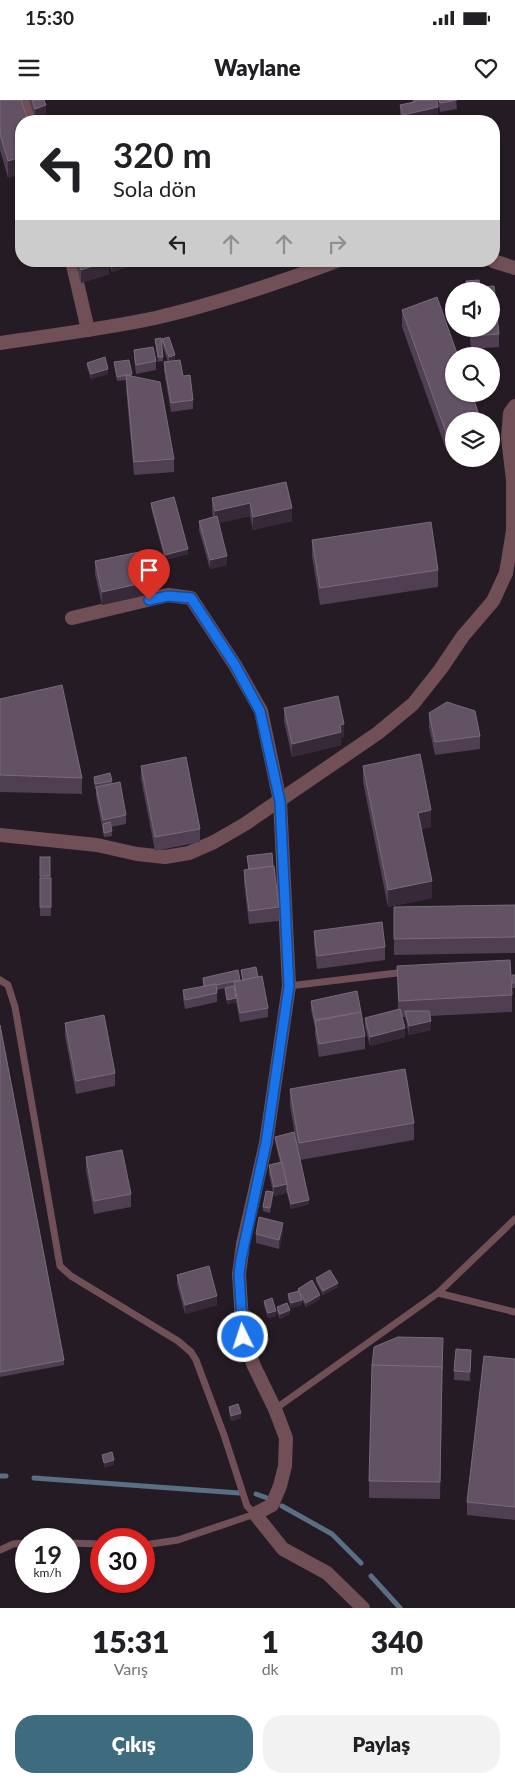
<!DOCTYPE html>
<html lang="tr">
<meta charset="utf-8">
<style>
body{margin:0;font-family:Lato,sans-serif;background:#f2f2f2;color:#202124;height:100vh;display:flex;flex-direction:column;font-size:19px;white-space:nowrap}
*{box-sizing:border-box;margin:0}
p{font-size:16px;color:#757577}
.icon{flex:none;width:28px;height:28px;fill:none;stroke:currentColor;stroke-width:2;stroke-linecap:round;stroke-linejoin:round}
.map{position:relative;height:1508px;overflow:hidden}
.side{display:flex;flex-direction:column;background:#fff;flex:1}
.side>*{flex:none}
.guide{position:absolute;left:15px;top:15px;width:485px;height:152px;border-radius:20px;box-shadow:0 1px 4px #0004;background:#fff;color:#202124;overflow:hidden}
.fabs{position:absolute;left:445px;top:182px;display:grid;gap:10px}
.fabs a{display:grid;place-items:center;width:55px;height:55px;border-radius:50%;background:#fff;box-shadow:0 1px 4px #0004;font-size:25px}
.speed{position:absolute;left:15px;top:1428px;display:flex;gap:10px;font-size:25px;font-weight:700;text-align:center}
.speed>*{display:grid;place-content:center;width:65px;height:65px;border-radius:50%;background:#fff;box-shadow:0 1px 4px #0004;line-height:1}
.speed small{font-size:12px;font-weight:400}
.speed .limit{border:8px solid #d22;background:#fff;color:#111}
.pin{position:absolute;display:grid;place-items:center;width:42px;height:42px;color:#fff;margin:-51px -21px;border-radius:50% 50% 50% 0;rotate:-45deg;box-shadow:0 0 5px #0007}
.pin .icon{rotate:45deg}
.me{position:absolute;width:55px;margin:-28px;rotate:356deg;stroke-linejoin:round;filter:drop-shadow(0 0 4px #0008)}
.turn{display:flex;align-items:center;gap:18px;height:105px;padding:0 15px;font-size:22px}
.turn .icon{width:65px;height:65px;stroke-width:2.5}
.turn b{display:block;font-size:35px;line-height:42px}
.lanes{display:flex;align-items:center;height:48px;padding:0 15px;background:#0003;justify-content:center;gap:25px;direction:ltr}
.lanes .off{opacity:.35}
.eta{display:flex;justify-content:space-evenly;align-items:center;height:85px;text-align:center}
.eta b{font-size:30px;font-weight:800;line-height:35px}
.cta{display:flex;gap:10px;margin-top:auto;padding:10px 15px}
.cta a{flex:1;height:58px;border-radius:20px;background:#3f6b7f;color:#fff;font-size:20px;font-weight:800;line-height:58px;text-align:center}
.cta a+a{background:#f2f2f2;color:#202124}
.status{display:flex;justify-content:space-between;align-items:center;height:35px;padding:0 25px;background:#fff;direction:ltr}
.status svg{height:14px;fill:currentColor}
header{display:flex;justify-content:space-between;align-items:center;height:65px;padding:0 15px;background:#fff;font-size:22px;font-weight:800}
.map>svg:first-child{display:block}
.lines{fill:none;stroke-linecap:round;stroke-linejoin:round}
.stream{stroke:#5b6f84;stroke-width:5}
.lane{stroke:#704f56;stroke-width:7}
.street{stroke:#704f56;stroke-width:14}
.wall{fill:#503f52}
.shaded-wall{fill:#372938}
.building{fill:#625264;stroke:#796b7b}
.route-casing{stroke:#114b97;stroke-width:12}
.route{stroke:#1a73e8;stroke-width:9}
</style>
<div class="status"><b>15:30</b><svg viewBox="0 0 49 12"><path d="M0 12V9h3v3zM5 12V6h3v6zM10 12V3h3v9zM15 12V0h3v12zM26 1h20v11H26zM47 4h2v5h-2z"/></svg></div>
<header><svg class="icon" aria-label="menu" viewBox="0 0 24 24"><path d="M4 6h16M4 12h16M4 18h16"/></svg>Waylane<svg class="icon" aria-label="heart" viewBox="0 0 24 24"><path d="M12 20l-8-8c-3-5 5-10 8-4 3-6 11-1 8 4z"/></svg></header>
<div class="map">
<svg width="515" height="1508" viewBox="0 0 515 1508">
<rect width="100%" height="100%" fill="#251b24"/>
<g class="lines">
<g class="stream">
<polyline points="0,1376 6,1376"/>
<polyline points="34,1378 239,1393"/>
<polyline points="256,1394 270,1399"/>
<polyline points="282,1406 332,1434 361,1463"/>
<polyline points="371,1476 400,1508"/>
</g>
<g class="lane">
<polyline points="0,880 8,885 15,907 60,1166 71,1176 178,1241 191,1252 196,1260 224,1335 247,1406 255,1414 178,1440 144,1445"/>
<polyline points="289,886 405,872"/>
<polyline points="438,1193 515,1119"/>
<polyline points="275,1309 438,1193 515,1212"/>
<polyline points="69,1443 101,1444"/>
<polyline points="0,1450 13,1444 26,1443"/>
</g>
<g class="street">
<polyline points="24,0 30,21"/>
<polyline points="72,161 88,230"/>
<polyline points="493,161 515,168"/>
<path d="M0 243C52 235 104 229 155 218 217 204 278 183 337 161"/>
<polyline points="72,518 168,495 191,498 235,565 261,611 280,701 289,886 266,1043 243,1144 239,1174 243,1237 254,1266 275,1309 286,1338 285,1366 280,1386 272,1405 255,1414 283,1449 327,1473 363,1508"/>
<polyline points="0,735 97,745 137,754 165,757 189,753 214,742 245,724 378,633 413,604 440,570 463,536 493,501 506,473 513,431 513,380 508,338 510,313 515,306"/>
</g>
</g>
<g class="wall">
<polygon points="0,0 21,0 8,78 0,50"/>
<polygon points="29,0 44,0 46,14 35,18"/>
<polygon points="412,0 437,0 438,16 416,21 402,21 400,14 400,5 413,2"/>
<polygon points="438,0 456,0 457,9 440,12"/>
<polygon points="75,161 137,161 137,164 112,172 109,164 109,174 81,183"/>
<polygon points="479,180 480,187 494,186 499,234 499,247 471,249 469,229 491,229 491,191 466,191 466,181"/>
<polygon points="402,210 454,321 454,350 447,352 402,227"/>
<polygon points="155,239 163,257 163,261 158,262"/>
<polygon points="162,239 175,260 171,261 183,276 193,300 193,309 171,312 164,271 164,262 168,262 162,244"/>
<polygon points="134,250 156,261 156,270 136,274 134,259"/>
<polygon points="114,262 132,274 132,276 174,359 174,372 134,375 126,288 126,280 117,281"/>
<polygon points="87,263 108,274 91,279 87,267"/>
<polygon points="286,382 292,421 253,430 250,416 218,423 227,465 210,469 199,430 199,421 213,417 212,411 212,398"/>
<polygon points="151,403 188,454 165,460 151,408"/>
<polygon points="312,440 438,470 438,487 320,505 312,456"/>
<polygon points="95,461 156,493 102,505 95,474"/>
<polygon points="0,599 82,678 82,694 0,692"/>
<polygon points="284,608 344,637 341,638 341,645 292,657 284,621"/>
<polygon points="429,613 480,636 480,649 435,655 429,627"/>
<polygon points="141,666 200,729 200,742 155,751 141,679"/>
<polygon points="363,666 431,727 421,729 432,798 388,807 363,682"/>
<polygon points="94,677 112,681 112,684 126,715 126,724 111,727 112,736 104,737 96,696 96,689 95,689 94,681"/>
<polygon points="247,756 279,807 279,821 249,824 244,783 244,770 248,769"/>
<polygon points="40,757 50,757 51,816 40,816"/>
<polygon points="515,805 515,853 394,855 394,807"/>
<polygon points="314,831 385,847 385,860 317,869 314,844"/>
<polygon points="397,866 512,895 512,912 430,916 431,930 409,935 405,917 402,917 405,937 370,946 365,927 365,918 398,909"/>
<polygon points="241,870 258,877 268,908 268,917 240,922 236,902 227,904 225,888 217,890 217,902 185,909 183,899 183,890 204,886 203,878 242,880"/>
<rect x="512" y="875" width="3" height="13"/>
<polygon points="311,901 365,936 365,949 319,957 315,934 315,928 311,910"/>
<polygon points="65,923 115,973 115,986 76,994 65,936"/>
<polygon points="0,925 64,1260 64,1265 0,1277"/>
<polygon points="290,989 414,1023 414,1040 300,1060 309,1104 291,1109 287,1093 274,1096 269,1074 269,1065 280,1063 275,1041 275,1037 296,1041 290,1006"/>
<polygon points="86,1057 131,1094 131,1107 94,1114 86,1070"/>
<polygon points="273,1097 270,1113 263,1111 263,1107"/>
<polygon points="283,1132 279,1149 256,1143 256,1134"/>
<polygon points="177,1175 217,1205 185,1214 177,1184"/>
<polygon points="316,1178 338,1187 323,1195 316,1182"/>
<polygon points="298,1189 320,1199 306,1207 302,1200 302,1205 291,1208 288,1199 288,1194 298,1191"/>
<polygon points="264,1201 276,1216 268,1218 264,1205"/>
<polygon points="277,1207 290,1214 280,1219 277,1212"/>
<polygon points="443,1251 440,1399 369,1398 369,1381"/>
<polygon points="471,1259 470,1281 454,1280 454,1271"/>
<polygon points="515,1259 515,1420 467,1415 467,1402"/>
<polygon points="229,1307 241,1318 231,1321 229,1311"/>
</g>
<g class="shaded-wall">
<polygon points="46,5 46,14 35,18 35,9"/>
<polygon points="438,7 438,16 416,21 403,21 403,15"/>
<polygon points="21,57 21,74 8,78 8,61"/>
<polygon points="109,161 109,174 81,183 81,170"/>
<polygon points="117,161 137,161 137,164 112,172 112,163"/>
<polygon points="175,255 175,260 169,262 169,257"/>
<polygon points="108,269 108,274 91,279 91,274"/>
<polygon points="454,333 454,350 447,352 447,335"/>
<polygon points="250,403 250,416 215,424 215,411"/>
<polygon points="292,408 292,421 253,430 253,417"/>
<polygon points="188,449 188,454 165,460 165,455"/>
<polygon points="227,456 227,465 210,469 210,460"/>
<polygon points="156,480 156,493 102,505 102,492"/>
<polygon points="344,624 344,637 341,638 341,645 292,657 292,644 340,625"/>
<polygon points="431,710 431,727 418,730 418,713"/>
<polygon points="432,781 432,798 388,807 388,790"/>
<polygon points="236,898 236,902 227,904 227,900"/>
<polygon points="431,921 431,930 409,935 409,926"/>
<polygon points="405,928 405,937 370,946 370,937"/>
<polygon points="287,1084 287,1093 274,1096 274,1087"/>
<polygon points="273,1092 273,1097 270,1113 270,1108"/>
<polygon points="309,1100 309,1104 291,1109 291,1104"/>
<polygon points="283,1123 283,1132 279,1149 279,1140"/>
<polygon points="338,1183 338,1187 323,1195 323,1191"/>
<polygon points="320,1195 320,1199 306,1207 306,1203"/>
<polygon points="217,1196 217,1205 185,1214 185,1205"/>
<polygon points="302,1200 302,1205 291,1208 291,1203"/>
<polygon points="290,1210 290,1214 280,1219 280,1214"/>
<polygon points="276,1211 276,1216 268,1218 268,1213"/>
<polygon points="241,1313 241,1318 231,1321 231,1316"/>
<polygon points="114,1360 114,1365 104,1368 104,1363"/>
</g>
<g class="building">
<polygon points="0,0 21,0 28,21 21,21 21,57 8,61 0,34"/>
<polygon points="32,0 44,0 46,5 35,9"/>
<polygon points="414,0 437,0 438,7 403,15 400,5 414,2"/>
<polygon points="439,0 457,0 440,3"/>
<polygon points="78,161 108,161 81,170"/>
<polygon points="479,180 480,187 494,186 499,234 471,236 471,229 491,229 491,191 467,191 466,181"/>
<polygon points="437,197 458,256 454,256 454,294 472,294 481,321 454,321 454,333 447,335 402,210"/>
<polygon points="169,237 175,255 169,257 162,239"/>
<polygon points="161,238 163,257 158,257 155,239"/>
<polygon points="153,247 156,261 136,265 134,250"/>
<polygon points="105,257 108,269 91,274 87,263"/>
<polygon points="129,260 132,274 117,277 114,262"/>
<polygon points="180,260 183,276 190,275 193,300 171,303 164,262"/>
<polygon points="126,275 160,282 174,359 134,362"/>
<polygon points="286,382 292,408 253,417 250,403 215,411 212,398"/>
<polygon points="174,397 188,449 165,455 151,403"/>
<polygon points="217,416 227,456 210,460 199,421"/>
<polygon points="431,422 438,470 320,488 312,440"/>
<polygon points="149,450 156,480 102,492 95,461"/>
<polygon points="62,585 82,678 0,675 0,599"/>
<polygon points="338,596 344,624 340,625 341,632 292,644 284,608"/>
<polygon points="447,602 475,611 480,636 435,642 429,613"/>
<polygon points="420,654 431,710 418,713 432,781 388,790 363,666"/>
<polygon points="186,657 200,729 155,737 141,666"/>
<polygon points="110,673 112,681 95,684 94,677"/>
<polygon points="120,682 126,715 103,720 96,687"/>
<polygon points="110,722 112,731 104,733 103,724"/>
<polygon points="272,753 273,766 249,769 247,756"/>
<rect x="40" y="757" width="10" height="19"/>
<polygon points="274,766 279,807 249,811 244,770"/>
<rect x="40" y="778" width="11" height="29"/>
<polygon points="515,805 515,837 394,839 394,807"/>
<polygon points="382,822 385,847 317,856 314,831"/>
<polygon points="510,860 512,895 399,901 397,866"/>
<polygon points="256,867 258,877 243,880 241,870"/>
<polygon points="238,870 240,880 216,885 216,884 204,886 203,878"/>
<rect x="512" y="875" width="3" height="8"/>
<polygon points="262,876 268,908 240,913 234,882"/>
<polygon points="216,884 217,893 185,900 183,890"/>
<polygon points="234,886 236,898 227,900 225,888"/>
<polygon points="357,891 361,912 315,920 311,901"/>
<polygon points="400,909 405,928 370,937 365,918"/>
<polygon points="405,911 429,911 431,921 409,926"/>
<polygon points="361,912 365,936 319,944 315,921"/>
<polygon points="104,915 115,973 76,981 65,923"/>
<polygon points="0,925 64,1260 0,1272"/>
<polygon points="405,969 414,1023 299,1043 290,989"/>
<polygon points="294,1032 309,1100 291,1104 287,1089 287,1084 275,1037"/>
<polygon points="122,1050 131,1094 94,1101 86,1057"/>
<polygon points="282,1062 287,1084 274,1087 269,1065"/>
<polygon points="266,1091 273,1092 270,1108 263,1107"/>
<polygon points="259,1117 283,1123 279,1140 256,1134"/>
<polygon points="209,1166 217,1196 185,1205 177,1175"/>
<polygon points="330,1170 338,1183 323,1191 316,1178"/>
<polygon points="312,1180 320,1195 306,1203 298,1189"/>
<polygon points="299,1191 302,1200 291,1203 288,1194"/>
<polygon points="272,1198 276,1211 268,1213 264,1201"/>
<polygon points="287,1203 290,1210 280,1214 277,1207"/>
<polygon points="398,1237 443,1238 442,1270 442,1267 372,1265 374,1247"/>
<polygon points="456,1249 471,1250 470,1272 454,1271"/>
<polygon points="484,1256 515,1259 515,1407 467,1402"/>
<polygon points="372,1265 442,1267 440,1382 369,1381"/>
<polygon points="238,1304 241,1313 231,1316 229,1307"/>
<polygon points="112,1352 114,1360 104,1363 102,1355"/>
</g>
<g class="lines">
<g class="route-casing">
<polyline id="route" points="149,500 168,496 191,498 235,565 260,611 280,701 289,886 266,1043 241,1159 239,1174 243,1237"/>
</g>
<use href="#route" class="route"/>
</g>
</svg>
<div class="fabs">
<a><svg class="icon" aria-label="sound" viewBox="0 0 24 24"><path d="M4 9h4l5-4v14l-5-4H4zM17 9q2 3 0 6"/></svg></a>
<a><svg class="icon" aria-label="search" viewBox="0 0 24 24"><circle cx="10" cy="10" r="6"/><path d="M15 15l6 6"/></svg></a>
<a><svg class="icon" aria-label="layers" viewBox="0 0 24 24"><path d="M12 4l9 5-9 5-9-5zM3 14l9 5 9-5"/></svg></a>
</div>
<div class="speed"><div>19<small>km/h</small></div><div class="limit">30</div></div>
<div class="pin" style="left:149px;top:500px;background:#d93025"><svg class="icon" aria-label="arrive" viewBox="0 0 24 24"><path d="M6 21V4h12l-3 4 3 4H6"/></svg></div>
<svg class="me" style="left:243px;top:1237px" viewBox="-20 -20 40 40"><circle r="17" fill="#1a73e8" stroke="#fff" stroke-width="3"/><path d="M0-11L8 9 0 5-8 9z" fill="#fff"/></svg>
<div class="guide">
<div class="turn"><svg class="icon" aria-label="left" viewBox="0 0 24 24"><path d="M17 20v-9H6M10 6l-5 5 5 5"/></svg><div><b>320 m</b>Sola dön</div></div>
<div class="lanes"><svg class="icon" aria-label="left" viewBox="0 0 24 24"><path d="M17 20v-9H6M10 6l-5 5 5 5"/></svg><svg class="icon off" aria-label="ahead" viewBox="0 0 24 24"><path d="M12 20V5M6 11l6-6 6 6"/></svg><svg class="icon off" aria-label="ahead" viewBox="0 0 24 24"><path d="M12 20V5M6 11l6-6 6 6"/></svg><svg class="icon off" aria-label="right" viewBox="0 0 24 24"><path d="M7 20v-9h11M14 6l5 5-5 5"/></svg></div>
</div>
</div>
<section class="side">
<div class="eta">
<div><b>15:31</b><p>Varış</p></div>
<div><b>1</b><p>dk</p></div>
<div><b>340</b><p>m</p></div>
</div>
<div class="cta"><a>Çıkış</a><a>Paylaş</a></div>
</section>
